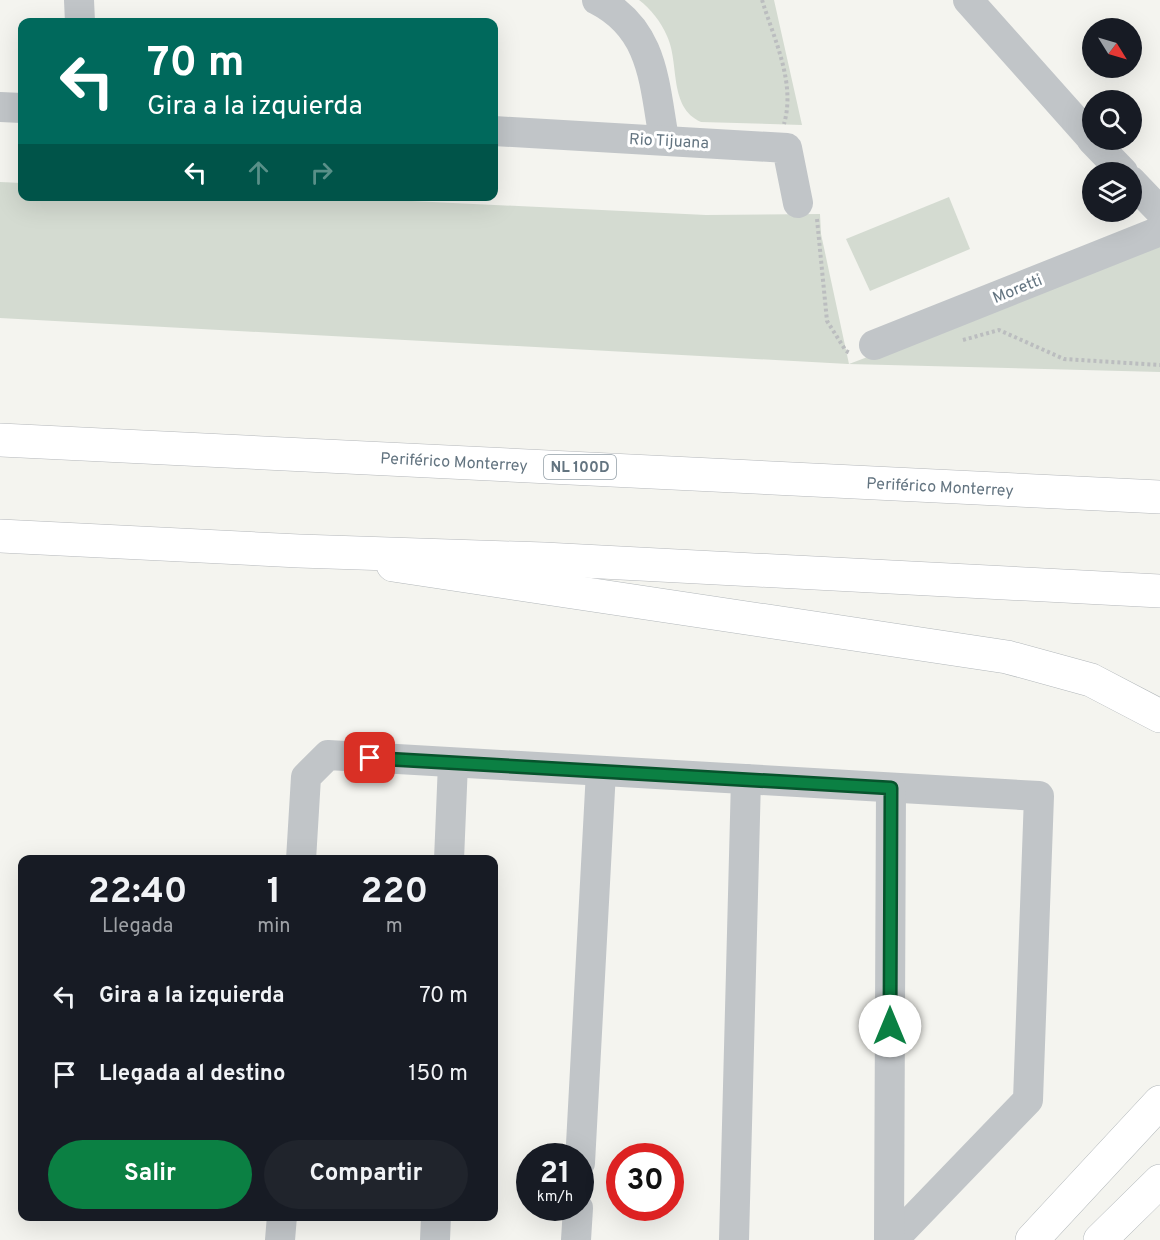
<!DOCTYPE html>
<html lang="es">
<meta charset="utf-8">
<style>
body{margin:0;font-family:Overpass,sans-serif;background:#20242c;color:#f1f3f6;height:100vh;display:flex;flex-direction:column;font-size:22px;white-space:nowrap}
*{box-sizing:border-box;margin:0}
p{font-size:20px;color:#9ea1a6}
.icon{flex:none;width:33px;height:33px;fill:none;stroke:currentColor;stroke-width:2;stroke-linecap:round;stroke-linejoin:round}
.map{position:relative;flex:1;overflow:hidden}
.details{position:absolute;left:18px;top:855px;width:480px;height:366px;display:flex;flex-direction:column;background:#171b24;border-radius:12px;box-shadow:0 6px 24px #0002}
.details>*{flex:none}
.top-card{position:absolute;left:18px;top:18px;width:480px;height:183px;border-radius:12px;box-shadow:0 6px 24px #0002;background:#00695c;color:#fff;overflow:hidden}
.needle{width:39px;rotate:127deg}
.fabs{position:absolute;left:1082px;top:18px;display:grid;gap:12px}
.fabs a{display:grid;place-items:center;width:60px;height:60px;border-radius:50%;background:#171b24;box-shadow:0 6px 24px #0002;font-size:30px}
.speed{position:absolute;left:516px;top:1143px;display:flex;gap:12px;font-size:30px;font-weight:700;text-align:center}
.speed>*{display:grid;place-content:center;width:78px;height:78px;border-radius:50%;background:#171b24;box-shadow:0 6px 24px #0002;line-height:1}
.speed small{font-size:15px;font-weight:400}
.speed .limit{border:9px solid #d22;background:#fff;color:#111}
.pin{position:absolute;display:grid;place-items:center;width:51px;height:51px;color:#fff;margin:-26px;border-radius:12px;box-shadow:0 3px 9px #0006}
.me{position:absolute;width:66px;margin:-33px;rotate:0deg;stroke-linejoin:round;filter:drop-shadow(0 0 4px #0008)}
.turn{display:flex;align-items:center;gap:21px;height:126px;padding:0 30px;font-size:27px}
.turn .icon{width:78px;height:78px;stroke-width:2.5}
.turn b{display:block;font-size:42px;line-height:51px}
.lanes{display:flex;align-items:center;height:57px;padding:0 30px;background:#0003;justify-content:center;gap:30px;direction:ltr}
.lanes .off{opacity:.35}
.eta{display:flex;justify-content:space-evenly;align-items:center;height:102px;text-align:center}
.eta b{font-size:36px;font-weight:700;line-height:42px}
.button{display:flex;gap:12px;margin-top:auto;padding:12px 30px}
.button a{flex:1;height:69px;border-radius:36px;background:#0b8043;color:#fff;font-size:24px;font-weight:700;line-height:69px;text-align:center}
.button a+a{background:#20242c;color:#f1f3f6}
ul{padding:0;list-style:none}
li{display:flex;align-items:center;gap:18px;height:78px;padding:0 30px}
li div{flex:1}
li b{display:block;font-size:22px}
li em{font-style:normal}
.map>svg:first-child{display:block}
.green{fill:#d4dbd1}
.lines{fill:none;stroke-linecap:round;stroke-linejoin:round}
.major-casing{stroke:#b2b7ba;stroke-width:34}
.highway-casing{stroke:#b4b7ba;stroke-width:34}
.path{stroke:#bbbdbf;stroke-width:4;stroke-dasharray:3 3;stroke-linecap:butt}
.minor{stroke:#c1c5c8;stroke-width:30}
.major{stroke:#fff;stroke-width:33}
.highway{stroke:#fff;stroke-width:33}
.route-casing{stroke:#07532c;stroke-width:15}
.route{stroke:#0b8043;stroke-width:10}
.labels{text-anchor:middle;stroke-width:6;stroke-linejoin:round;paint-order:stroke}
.shield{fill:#fff;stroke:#929ea6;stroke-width:1.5}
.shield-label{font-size:15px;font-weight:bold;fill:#637480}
.street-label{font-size:16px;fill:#637480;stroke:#fff}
</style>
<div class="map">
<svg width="1160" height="1240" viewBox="0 0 1160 1240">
<rect width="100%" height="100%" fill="#f4f4ef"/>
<g class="green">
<path d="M639 0H774L802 125 701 122C668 107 680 64 667 36 661 22 651 9 639 0Z"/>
<polygon points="0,182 22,183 22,196 308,196 706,215 820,214 821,234 849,364 1160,246 1160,372 848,364 0,318"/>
<polygon points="949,197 970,249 870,291 846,239"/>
</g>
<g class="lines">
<g class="major-casing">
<g id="major">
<polyline points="393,565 1007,657 1091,680 1160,716"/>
<polyline points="1032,1240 1160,1102"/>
<polyline points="1100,1240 1160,1181"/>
</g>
</g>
<g class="highway-casing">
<g id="highway">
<polyline points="0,440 1160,497"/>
<polyline points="0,536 299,551 544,559 1160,591"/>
</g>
</g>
<g class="path">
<path d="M762 0C774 39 796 83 784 124"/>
<polyline points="817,219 827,321 846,351 850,353"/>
<polyline points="963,340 999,330 1064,359 1160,365"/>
</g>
<g class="minor">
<polyline points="79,0 80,22"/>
<path d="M597 0C654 29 654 83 664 139"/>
<polyline points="968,0 1092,139"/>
<polyline points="0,107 22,108"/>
<polyline points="494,131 787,148 798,203"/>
<polyline points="1092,140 1123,172"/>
<polyline points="1131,181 1160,211"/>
<polyline points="874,345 1160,231"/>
<polyline points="301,860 306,777 328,755 1039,796 1028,1100 893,1240"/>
<polyline points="449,860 453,763"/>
<polyline points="580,1163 601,771"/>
<polyline points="280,1240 282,1216"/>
<polyline points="435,1240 436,1216"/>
<polyline points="576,1240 578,1208"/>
<polyline points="734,1240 746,779"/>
<polyline points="889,1240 891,788"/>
</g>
<use href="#major" class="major"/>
<use href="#highway" class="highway"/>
</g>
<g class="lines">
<g class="route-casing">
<polyline id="route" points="370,758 891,788 890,1026"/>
</g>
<use href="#route" class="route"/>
</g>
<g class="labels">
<rect class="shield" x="544" y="455" width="72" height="24" rx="4.5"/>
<g class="shield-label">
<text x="580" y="472">NL 100D</text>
</g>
<g class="street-label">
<text transform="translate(669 140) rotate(3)" y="6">Rio Tijuana</text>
<text transform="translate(1017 288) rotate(-22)" y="6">Moretti</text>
<text transform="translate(454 461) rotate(3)" y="6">Periférico Monterrey</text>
<text transform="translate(940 486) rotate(3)" y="6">Periférico Monterrey</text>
</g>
</g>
</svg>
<div class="fabs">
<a><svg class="needle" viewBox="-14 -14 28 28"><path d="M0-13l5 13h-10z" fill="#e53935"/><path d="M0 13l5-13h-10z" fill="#9ea1a6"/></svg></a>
<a><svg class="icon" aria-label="search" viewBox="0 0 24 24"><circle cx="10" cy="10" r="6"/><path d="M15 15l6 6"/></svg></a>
<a><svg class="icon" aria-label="layers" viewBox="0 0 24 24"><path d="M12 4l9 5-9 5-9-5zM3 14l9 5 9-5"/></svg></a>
</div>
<div class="speed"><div>21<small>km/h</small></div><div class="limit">30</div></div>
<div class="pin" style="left:370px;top:758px;background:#d93025"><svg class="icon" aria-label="arrive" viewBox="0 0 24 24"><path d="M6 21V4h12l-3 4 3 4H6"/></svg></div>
<svg class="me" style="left:890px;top:1026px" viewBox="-20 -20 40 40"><circle r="19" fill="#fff"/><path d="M0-13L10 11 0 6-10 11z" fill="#0b8043"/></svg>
<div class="top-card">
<div class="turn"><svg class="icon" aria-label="left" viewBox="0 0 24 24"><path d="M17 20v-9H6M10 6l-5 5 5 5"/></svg><div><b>70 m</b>Gira a la izquierda</div></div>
<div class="lanes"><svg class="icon" aria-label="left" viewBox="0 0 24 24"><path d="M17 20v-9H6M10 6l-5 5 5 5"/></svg><svg class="icon off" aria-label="ahead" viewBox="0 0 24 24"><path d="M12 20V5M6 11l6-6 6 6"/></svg><svg class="icon off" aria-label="right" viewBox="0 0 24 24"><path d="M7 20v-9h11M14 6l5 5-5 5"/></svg></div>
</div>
<section class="details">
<div class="eta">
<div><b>22:40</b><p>Llegada</p></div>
<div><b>1</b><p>min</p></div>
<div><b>220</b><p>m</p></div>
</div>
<ul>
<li><svg class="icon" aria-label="left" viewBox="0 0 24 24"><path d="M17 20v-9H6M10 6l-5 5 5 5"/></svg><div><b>Gira a la izquierda</b></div><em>70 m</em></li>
<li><svg class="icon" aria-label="arrive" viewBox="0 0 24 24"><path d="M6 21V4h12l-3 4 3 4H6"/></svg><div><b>Llegada al destino</b></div><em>150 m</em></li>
</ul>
<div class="button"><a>Salir</a><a>Compartir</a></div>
</section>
</div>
